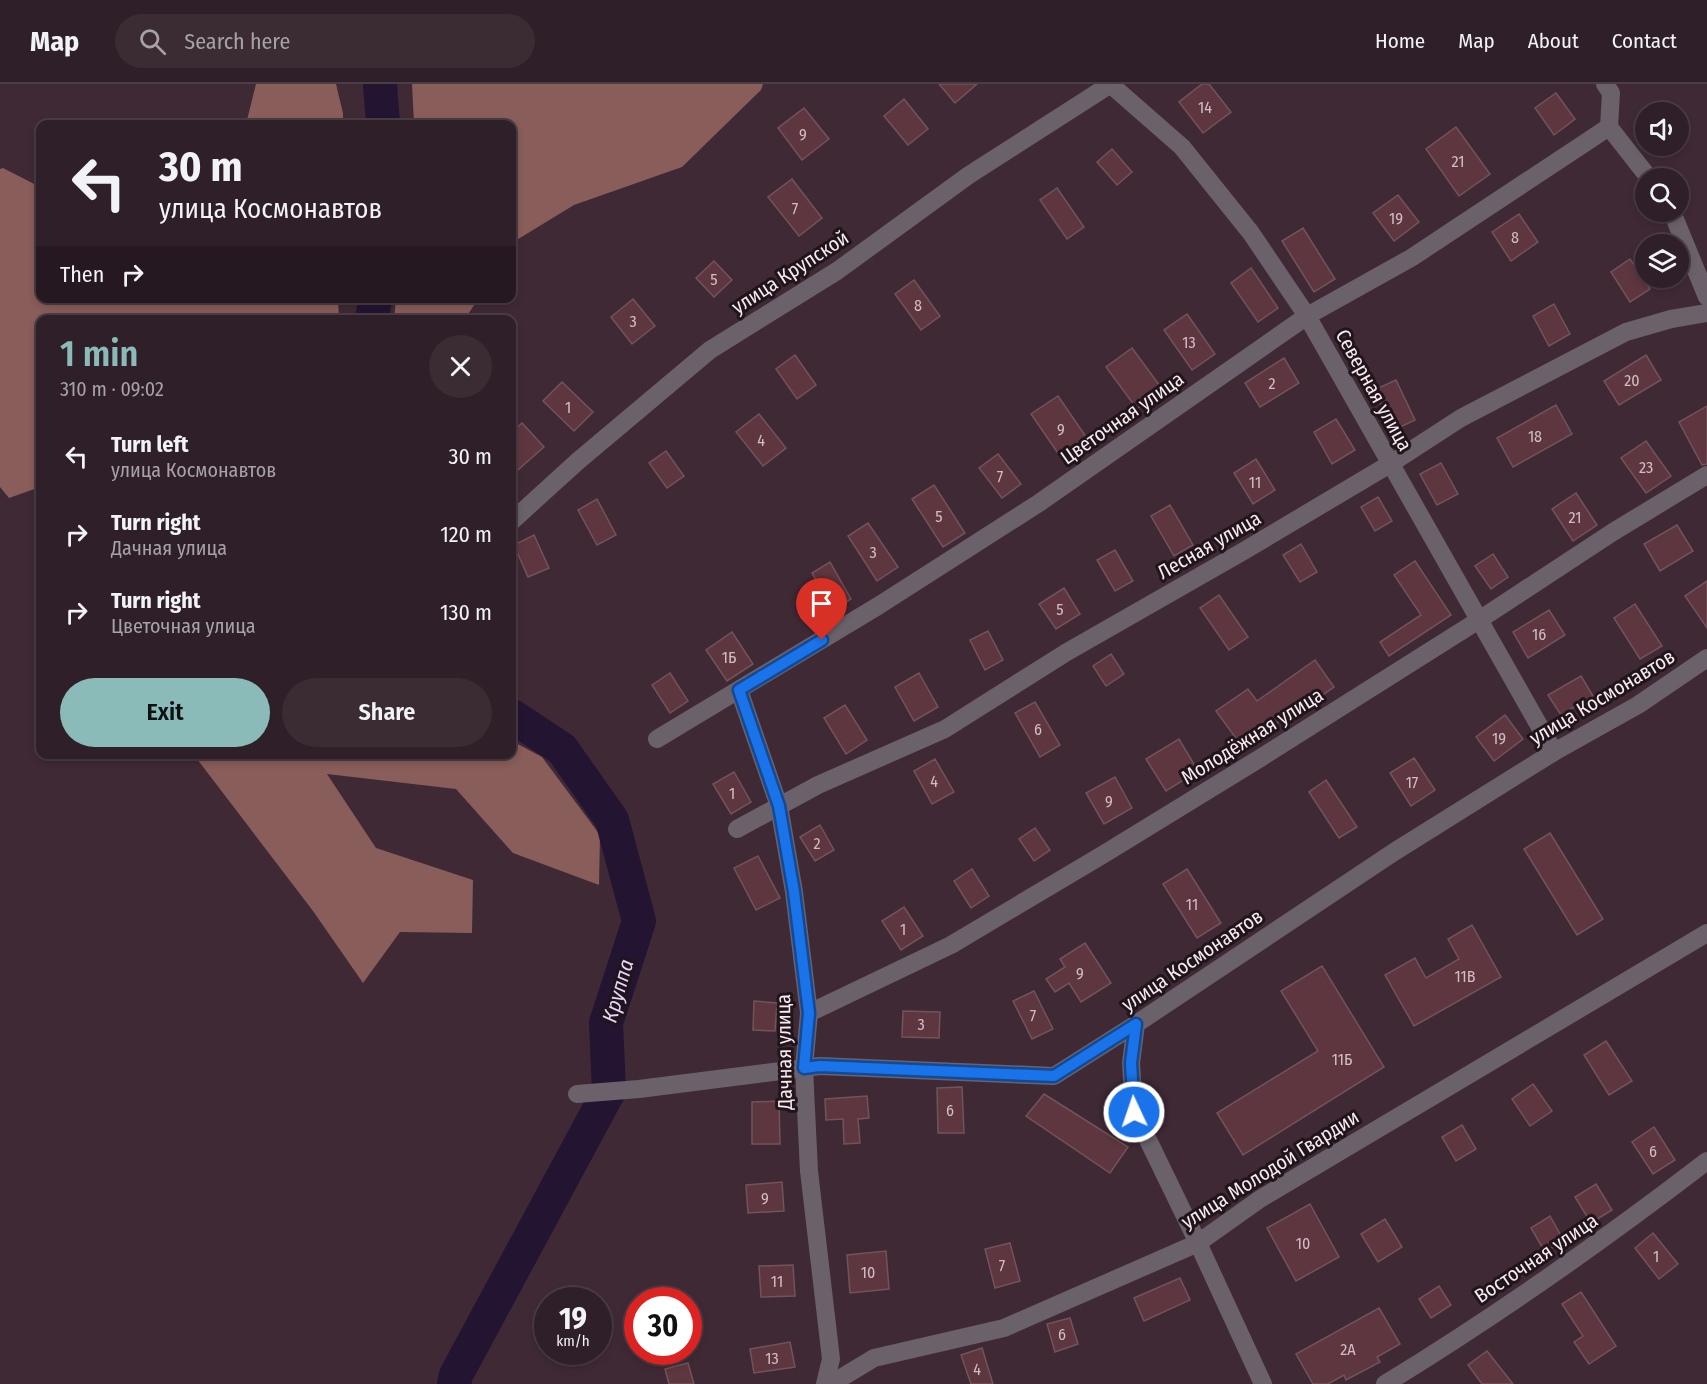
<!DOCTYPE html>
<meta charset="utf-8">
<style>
body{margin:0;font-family:"Fira Sans Condensed",sans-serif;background:#3b2c34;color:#f1f3f6;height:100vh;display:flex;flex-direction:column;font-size:22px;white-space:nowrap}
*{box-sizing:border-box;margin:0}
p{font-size:20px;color:#a7a2a8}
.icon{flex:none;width:33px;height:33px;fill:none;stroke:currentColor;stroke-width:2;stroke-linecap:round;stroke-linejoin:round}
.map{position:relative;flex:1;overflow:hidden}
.side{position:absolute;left:36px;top:231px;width:480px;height:444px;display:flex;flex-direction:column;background:#2f1f28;border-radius:12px;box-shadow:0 3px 9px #0003,0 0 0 2px #4a3d45}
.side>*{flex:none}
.banner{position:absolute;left:36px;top:36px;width:480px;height:183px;border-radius:12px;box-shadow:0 3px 9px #0003,0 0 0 2px #4a3d45;background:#2f1f28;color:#f1f3f6;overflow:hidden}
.tools{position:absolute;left:1635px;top:18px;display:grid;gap:12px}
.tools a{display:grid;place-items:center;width:54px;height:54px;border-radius:50%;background:#2f1f28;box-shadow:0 3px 9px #0003,0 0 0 2px #4a3d45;font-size:30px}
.speed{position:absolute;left:534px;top:1203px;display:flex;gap:12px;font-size:30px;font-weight:700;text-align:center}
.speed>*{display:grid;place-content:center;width:78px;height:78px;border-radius:50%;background:#2f1f28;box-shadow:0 3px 9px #0003,0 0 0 2px #4a3d45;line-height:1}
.speed small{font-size:15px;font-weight:400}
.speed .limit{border:9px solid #d22;background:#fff;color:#111}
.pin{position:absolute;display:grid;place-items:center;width:51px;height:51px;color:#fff;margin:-62px -26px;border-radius:50% 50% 50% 0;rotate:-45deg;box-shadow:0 0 6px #0007}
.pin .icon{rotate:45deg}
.me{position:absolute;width:66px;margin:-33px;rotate:357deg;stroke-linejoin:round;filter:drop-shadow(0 0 4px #0008)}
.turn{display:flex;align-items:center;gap:21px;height:126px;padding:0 24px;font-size:27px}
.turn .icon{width:78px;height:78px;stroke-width:2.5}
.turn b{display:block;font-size:42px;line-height:51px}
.then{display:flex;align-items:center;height:57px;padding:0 24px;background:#0003;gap:12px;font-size:22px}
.round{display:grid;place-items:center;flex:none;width:63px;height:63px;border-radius:32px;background:#3b2c34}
.overview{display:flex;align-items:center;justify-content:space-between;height:102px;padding:0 24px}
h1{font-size:36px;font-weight:600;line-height:45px;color:#8bbbb9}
.primary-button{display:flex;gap:12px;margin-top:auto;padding:12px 24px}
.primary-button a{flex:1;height:69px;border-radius:36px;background:#8bbbb9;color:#111;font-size:24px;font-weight:600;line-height:69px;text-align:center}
.primary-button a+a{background:#3b2c34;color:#f1f3f6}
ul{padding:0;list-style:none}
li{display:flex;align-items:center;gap:18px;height:78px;padding:0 24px}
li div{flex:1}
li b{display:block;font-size:22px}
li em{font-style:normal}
header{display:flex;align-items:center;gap:36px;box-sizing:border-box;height:84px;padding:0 30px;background:#2f1f28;border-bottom:2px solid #4a3d45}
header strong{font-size:28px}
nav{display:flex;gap:33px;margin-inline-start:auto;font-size:21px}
.search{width:420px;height:54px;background:#3b2c34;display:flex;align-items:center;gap:15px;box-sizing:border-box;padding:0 21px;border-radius:33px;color:#a7a2a8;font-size:22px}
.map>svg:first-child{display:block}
.forest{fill:#895d59}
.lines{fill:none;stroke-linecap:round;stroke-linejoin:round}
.river{stroke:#231432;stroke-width:34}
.building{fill:#5e363f;stroke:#71545a;stroke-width:1.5}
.minor{stroke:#6a616a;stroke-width:18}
.route-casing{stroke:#114b97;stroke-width:15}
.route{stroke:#1a73e8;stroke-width:10}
.labels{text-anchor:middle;stroke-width:6;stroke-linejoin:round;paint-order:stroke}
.number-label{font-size:16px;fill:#d2bdc5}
.street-label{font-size:20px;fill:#f9eaf2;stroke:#1f151b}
.water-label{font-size:21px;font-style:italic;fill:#e6d6fb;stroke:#1f151b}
</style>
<header>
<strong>Map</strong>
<div class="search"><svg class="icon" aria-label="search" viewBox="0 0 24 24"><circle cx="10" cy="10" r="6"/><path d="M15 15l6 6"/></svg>Search here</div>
<nav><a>Home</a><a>Map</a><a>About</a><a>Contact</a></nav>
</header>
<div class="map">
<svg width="1707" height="1300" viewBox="0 0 1707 1300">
<rect width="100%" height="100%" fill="#3f2935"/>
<g class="forest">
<polygon points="256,0 336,0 343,29 343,40 246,40"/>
<polygon points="412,0 763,0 761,6 682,83 574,121 515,157 512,162 512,40 414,40"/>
<polygon points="3,84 40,103 40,214 338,215 339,235 40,236 40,403 9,414 0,403 0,85"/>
<polygon points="396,215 396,214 478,215 465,235 394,235"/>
<polygon points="512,657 542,673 600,751 599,801 513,769 456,705 327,690 376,764 473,796 472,849 400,848 363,899 313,827 194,671 512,670"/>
</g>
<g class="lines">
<g class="river">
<polyline points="380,0 383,40"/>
<polyline points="372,236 375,214"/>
<polyline points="454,1300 456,1291 609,1007 606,939 639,837 612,736 562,665 512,632"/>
</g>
</g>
<g class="building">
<polygon points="939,0 977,0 955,19"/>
<polygon points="1202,0 1209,0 1231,28 1203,49 1179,18"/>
<polygon points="1556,9 1575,35 1554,51 1535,24"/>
<polygon points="904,15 928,45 908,61 884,32"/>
<polygon points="804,24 829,55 802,76 778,44"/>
<polygon points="1456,43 1490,90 1459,112 1426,65"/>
<polygon points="1112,65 1132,88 1117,101 1097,78"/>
<polygon points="792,95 822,134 799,152 768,113"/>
<polygon points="1057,104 1084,143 1067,155 1040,116"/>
<polygon points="1398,111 1419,138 1394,157 1373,129"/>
<polygon points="1519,130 1538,158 1511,177 1492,148"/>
<polygon points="1303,144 1335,195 1314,208 1282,157"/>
<polygon points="1630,175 1650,205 1630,218 1611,188"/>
<polygon points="714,177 732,196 714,213 696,194"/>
<polygon points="1251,184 1278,224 1258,238 1231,199"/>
<polygon points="914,196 940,232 921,246 895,210"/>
<polygon points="633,215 655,242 632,260 611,233"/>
<polygon points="1554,220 1570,250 1549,262 1533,232"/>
<polygon points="1187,230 1215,270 1192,286 1164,246"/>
<polygon points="1132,264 1163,306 1137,325 1106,283"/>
<polygon points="795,271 816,301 797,315 776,285"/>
<polygon points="1646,271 1661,296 1619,321 1604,297"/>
<polygon points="1284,274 1299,299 1260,323 1245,299"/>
<polygon points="1396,296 1415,336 1394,346 1374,306"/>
<polygon points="562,298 593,328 574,347 543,317"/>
<polygon points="1058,312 1091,360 1064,378 1031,330"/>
<polygon points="1556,321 1572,350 1513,383 1497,354"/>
<polygon points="1707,322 1707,380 1702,381 1679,338"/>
<polygon points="759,330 786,364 763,382 736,348"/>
<polygon points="1336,335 1355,366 1332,380 1314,348"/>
<polygon points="522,339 544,363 512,391 512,348"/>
<polygon points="1646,357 1671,392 1646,409 1621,374"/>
<polygon points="666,367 684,392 667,404 649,379"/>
<polygon points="998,370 1021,400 1002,414 979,384"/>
<polygon points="1256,375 1275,406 1253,420 1234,389"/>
<polygon points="1441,379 1458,410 1437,421 1420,390"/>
<polygon points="934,401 965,449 943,463 912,415"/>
<polygon points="1576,409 1597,441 1573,457 1552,425"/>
<polygon points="1378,413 1392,437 1375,447 1361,423"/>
<polygon points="597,415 616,451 597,461 578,426"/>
<polygon points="1170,421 1193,461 1174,472 1151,432"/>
<polygon points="868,439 898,483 877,497 848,452"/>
<polygon points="1677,441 1693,467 1660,487 1644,460"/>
<polygon points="534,451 549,484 528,493 514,461"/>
<polygon points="1301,460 1317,488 1300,498 1283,471"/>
<polygon points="1115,466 1133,497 1115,507 1097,476"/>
<polygon points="1493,470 1508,493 1491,505 1475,482"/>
<polygon points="1415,477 1451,531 1389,572 1380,558 1421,531 1394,491"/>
<polygon points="830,478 851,515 833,526 812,489"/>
<polygon points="1707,497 1707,544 1685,512"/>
<polygon points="1064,504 1080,530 1056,545 1039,520"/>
<polygon points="1219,511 1248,553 1229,566 1200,524"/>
<polygon points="1635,520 1662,562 1640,575 1614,534"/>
<polygon points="1549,526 1565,551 1528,574 1513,548"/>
<polygon points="988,547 1003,576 985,586 970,556"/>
<polygon points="732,548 753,580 727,597 706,566"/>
<polygon points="1111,570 1124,590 1106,602 1093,582"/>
<polygon points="1315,576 1334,603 1297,629 1295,626 1243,664 1216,627 1248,605 1257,617"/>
<polygon points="670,589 688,617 670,629 652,601"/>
<polygon points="919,589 938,623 914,637 895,603"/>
<polygon points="1581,592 1593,612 1561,631 1548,611"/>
<polygon points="1035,618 1060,661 1040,673 1015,629"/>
<polygon points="845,621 867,656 846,670 824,634"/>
<polygon points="1505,631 1523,655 1494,677 1476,653"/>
<polygon points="1179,655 1198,687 1166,707 1146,675"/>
<polygon points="1414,674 1435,706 1411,722 1390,689"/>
<polygon points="935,675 954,708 932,720 914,687"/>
<polygon points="734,688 751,718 731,730 713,700"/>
<polygon points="1115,693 1132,724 1104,740 1086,709"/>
<polygon points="1326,696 1357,743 1339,754 1309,708"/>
<polygon points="820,741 834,766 815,777 800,753"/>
<polygon points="1035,744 1050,766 1034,777 1019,755"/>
<polygon points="1550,749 1603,835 1577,851 1524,765"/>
<polygon points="758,772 780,814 756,826 734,784"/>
<polygon points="972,785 989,812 971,824 954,797"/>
<polygon points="1187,785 1221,839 1197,854 1163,800"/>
<polygon points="904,823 923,852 901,866 882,837"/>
<polygon points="1472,841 1501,893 1414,942 1385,891 1415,874 1426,894 1459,875 1448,855"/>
<polygon points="1085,859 1111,899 1081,918 1069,899 1055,908 1046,895 1065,883 1060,875"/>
<polygon points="1322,882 1384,983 1243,1071 1217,1029 1318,967 1281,907"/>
<polygon points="1034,907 1053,945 1032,955 1013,917"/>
<polygon points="754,917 777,919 775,947 753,946"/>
<polygon points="903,927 940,928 939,954 902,953"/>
<polygon points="1606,957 1632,997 1609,1011 1584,971"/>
<polygon points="1533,1000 1552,1027 1530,1042 1512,1015"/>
<polygon points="962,1003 964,1049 938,1049 937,1004"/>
<polygon points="1044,1010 1128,1063 1110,1089 1026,1032"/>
<polygon points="867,1012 869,1034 858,1035 860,1059 844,1060 843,1035 826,1036 825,1015"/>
<polygon points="779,1017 780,1060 752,1060 752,1018"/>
<polygon points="1462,1041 1476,1065 1456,1077 1442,1053"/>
<polygon points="1654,1043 1675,1076 1653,1090 1632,1058"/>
<polygon points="782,1098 784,1127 748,1129 746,1101"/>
<polygon points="1596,1100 1612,1126 1591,1139 1575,1113"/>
<polygon points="1310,1120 1339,1173 1296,1197 1267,1144"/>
<polygon points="1550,1132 1564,1157 1545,1168 1531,1144"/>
<polygon points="1385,1135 1402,1163 1378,1178 1361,1150"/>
<polygon points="1653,1149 1678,1180 1659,1195 1635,1164"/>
<polygon points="1010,1159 1020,1197 995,1204 985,1165"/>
<polygon points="886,1167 889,1205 850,1209 847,1171"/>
<polygon points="793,1181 795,1212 761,1213 759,1182"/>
<polygon points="1180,1194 1190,1216 1144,1237 1134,1214"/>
<polygon points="1439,1202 1451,1221 1431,1234 1419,1215"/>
<polygon points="1581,1208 1616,1262 1589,1280 1574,1258 1583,1252 1562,1220"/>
<polygon points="1379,1224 1400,1260 1377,1273 1380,1278 1346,1296 1344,1291 1328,1300 1313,1300 1296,1270"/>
<polygon points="1070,1234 1078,1260 1055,1268 1047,1240"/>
<polygon points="790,1258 795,1283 754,1289 750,1265"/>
<polygon points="982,1264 993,1300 971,1300 961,1271"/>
<polygon points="1487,1267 1513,1300 1482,1300 1468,1281"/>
<polygon points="688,1279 694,1300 669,1300 665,1285"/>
</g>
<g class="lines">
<g class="minor">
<polyline points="1110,0 1182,63 1251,149 1307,232 1554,668"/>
<polyline points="1605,0 1611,9 1609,43 1649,94"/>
<polyline points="1672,128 1707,213"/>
<polyline points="512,437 578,377 710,266 837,187 969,91 1111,0"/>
<polyline points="739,606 779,722 794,808 809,929 804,984 809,1087 831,1275 825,1300"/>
<polyline points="657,655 878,522 1039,419 1307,232 1411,174 1609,43"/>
<polyline points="737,745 818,701 945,645 1067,568 1242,468 1390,380 1461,334 1626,248 1671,235 1707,229"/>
<polyline points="809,929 951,861 1104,770 1262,673 1479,536 1613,448 1707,391"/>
<polyline points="1136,940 1131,979 1134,1027 1198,1159 1263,1300"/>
<polyline points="577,1010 639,1005 820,982 1054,992 1136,940 1394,768 1554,668 1638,621 1707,574"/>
<polyline points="831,1300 874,1274 1004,1244 1198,1159 1260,1115 1707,849"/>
<path d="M1385 1300C1496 1232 1603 1157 1707 1077"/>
</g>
</g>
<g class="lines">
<g class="route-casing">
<polyline id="route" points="822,556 739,606 779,722 794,808 809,929 804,984 820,982 1054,992 1136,940 1131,979 1134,1028"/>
</g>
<use href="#route" class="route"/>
</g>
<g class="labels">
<g class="number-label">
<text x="1205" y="29">14</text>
<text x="803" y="56">9</text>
<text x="1458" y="83">21</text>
<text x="795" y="130">7</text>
<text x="1396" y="140">19</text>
<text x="1515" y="159">8</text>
<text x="714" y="201">5</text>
<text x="918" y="227">8</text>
<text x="633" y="243">3</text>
<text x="1189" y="264">13</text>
<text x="1632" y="302">20</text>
<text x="1272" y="305">2</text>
<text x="568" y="329">1</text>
<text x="1061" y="351">9</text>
<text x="1535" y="358">18</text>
<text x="761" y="362">4</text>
<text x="1646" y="389">23</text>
<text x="1000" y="398">7</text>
<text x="1255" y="404">11</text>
<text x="939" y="438">5</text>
<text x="1575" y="439">21</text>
<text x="873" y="474">3</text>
<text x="1060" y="531">5</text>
<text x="1539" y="556">16</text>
<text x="729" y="579">1Б</text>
<text x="1038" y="651">6</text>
<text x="1499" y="660">19</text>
<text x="934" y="703">4</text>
<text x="1412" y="704">17</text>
<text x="732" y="715">1</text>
<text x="1109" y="723">9</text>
<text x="817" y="765">2</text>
<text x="1192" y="826">11</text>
<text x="903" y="851">1</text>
<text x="1080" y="895">9</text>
<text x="1465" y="898">11В</text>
<text x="1033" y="937">7</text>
<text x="921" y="946">3</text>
<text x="1342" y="981">11Б</text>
<text x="950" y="1032">6</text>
<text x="1653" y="1073">6</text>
<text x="765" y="1120">9</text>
<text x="1303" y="1165">10</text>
<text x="1656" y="1178">1</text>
<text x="1002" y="1187">7</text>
<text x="868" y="1194">10</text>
<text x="777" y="1203">11</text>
<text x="1062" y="1256">6</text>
<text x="1348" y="1271">2А</text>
<text x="772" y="1280">13</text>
<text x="977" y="1291">4</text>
</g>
<g class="street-label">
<text transform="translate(790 188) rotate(-33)" y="7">улица Крупской</text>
<text transform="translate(1374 306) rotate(61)" y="7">Северная улица</text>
<text transform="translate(1122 334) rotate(-35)" y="7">Цветочная улица</text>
<text transform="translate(1209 461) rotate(-30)" y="7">Лесная улица</text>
<text transform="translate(1602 613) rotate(-31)" y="7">улица Космонавтов</text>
<text transform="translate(1252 652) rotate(-32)" y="7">Молодёжная улица</text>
<text transform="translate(1192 876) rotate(-34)" y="7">улица Космонавтов</text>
<text transform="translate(784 968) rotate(-91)" y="7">Дачная улица</text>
<text transform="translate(1270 1085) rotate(-32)" y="7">улица Молодой Гвардии</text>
<text transform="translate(1536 1174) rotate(-34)" y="7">Восточная улица</text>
</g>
<g class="water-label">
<text transform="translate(618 907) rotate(-74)" y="7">Круппа</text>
</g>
</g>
</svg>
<div class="tools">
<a><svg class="icon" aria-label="sound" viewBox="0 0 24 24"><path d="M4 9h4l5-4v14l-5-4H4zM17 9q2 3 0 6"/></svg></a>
<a><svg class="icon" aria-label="search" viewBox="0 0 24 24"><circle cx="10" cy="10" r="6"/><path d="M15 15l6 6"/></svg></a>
<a><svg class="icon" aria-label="layers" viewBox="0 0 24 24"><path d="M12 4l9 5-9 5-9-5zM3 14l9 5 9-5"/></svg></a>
</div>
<div class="speed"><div>19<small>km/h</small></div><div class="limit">30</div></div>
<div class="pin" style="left:822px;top:556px;background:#d93025"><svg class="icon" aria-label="arrive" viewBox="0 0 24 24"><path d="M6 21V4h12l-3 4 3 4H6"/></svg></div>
<svg class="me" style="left:1134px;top:1028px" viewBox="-20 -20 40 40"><circle r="17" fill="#1a73e8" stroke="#fff" stroke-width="3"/><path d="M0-11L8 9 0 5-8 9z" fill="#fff"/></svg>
<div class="banner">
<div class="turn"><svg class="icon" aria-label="left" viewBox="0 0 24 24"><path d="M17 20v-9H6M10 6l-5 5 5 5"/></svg><div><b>30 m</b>улица Космонавтов</div></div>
<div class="then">Then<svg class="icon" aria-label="right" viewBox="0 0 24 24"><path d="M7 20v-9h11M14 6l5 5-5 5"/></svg></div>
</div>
<section class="side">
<div class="overview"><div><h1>1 min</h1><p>310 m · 09:02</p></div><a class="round"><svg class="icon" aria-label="close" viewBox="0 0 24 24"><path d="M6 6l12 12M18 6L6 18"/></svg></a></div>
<ul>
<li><svg class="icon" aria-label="left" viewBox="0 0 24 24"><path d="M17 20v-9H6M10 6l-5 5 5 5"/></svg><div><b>Turn left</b><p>улица Космонавтов</p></div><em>30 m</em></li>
<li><svg class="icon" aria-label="right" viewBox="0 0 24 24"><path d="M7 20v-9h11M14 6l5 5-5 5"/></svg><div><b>Turn right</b><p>Дачная улица</p></div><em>120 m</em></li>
<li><svg class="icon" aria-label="right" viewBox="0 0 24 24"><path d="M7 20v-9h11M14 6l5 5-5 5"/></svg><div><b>Turn right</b><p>Цветочная улица</p></div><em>130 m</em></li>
</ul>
<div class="primary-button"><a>Exit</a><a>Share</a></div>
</section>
</div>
